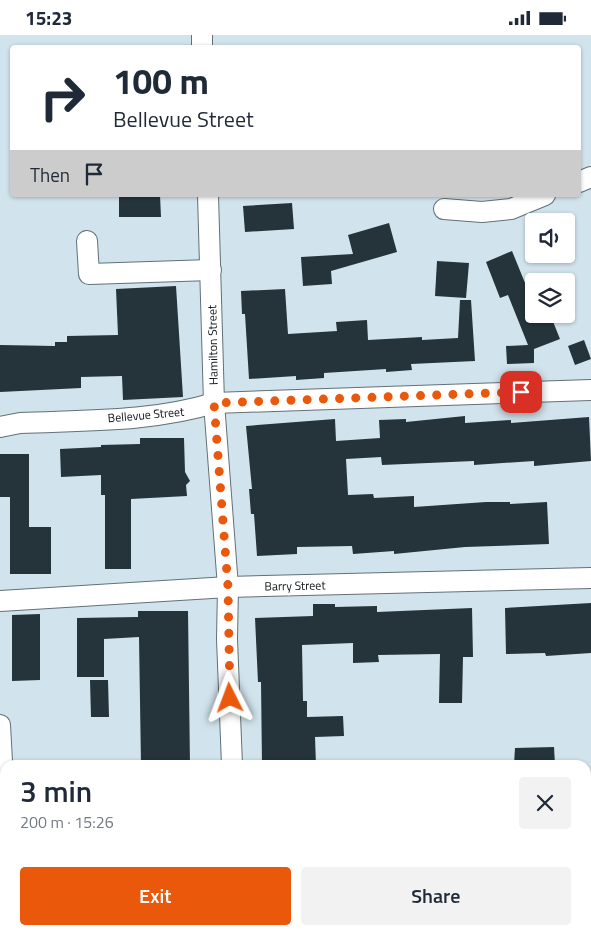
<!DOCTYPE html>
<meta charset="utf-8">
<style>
body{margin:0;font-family:"Titillium Web",sans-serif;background:#f2f2f3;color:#1f2937;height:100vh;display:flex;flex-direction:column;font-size:19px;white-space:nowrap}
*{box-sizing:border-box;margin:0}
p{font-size:16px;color:#747a83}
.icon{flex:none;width:28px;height:28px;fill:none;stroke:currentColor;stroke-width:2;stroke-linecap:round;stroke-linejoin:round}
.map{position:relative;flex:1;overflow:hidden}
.panel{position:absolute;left:0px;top:725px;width:591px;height:175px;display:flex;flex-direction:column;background:#fff;border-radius:15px 15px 0 0;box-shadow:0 1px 4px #0004}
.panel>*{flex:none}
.top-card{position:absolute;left:10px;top:10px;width:571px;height:152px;border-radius:5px;box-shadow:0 1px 4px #0004;background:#fff;color:#1f2937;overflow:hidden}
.fabs{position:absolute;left:525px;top:178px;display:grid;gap:10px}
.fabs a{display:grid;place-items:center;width:50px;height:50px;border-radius:5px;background:#fff;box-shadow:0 1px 4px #0004;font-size:25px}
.pin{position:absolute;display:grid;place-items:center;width:42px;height:42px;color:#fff;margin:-21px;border-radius:10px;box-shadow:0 2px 8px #0006}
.me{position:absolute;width:55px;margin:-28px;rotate:357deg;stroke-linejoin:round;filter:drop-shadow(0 0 4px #0008)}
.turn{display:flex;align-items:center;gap:18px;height:105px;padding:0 20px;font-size:22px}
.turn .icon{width:65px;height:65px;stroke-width:2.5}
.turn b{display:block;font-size:35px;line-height:42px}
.then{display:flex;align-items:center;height:48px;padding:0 20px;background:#0003;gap:10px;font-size:19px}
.round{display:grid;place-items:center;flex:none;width:52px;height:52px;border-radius:5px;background:#f2f2f3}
.overview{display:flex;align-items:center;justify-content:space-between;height:85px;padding:0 20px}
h1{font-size:30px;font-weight:600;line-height:38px}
.primary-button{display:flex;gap:10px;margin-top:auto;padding:10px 20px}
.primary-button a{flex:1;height:58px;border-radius:5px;background:#ea580c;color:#fff;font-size:20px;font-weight:600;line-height:58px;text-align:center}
.primary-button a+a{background:#f2f2f3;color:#1f2937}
.status{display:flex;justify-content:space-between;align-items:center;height:35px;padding:0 25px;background:#fff;direction:ltr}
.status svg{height:14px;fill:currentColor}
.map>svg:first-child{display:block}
.building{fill:#25333a}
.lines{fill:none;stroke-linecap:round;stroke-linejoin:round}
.minor-casing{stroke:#617179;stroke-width:22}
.minor{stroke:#fff;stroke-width:20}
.route{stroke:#ea580c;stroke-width:9;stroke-dasharray:0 16.2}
.labels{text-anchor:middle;stroke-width:5;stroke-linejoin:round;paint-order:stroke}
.street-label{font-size:12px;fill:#0e1418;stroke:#fff}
</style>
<div class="status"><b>15:23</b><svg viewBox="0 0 49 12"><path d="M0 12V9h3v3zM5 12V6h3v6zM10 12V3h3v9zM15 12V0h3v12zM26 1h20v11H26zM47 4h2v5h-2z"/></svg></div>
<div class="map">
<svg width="591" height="900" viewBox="0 0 591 900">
<rect width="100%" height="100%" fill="#d1e3ec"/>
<g class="building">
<polygon points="119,160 160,160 161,182 119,182"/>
<polygon points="292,168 294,194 245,197 243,171"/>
<polygon points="389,188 397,217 331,236 332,249 303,251 301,222 353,219 348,200"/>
<polygon points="512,216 534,270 534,279 550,279 560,304 534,314 534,328 507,329 506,311 528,310 508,260 500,263 486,227"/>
<polygon points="437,226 469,228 466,263 435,261"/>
<polygon points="176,251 183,362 123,365 122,341 81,342 81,353 0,357 0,310 55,311 55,307 67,307 67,301 118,300 116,254"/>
<polygon points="285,254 288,299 337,296 336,287 367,285 368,305 422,302 422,305 458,303 460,265 471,265 475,326 411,329 412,335 386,337 386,334 324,338 324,343 296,345 296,341 249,344 245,279 242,279 241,256"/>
<polygon points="584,305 591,324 575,330 568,311"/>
<polygon points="465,381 465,388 511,385 511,388 589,382 591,426 534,431 534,426 474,430 474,426 382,430 381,422 346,424 348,460 373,459 374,463 414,461 414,472 486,467 510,467 510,469 547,467 549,509 465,512 394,519 394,516 353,519 352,511 297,512 297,519 257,521 254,479 251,479 249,454 252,454 246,391 335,384 336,406 380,403 379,385 406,384 406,387"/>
<polygon points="140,403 184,403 185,437 190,446 186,450 187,461 131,464 131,534 105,534 105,460 101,460 101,440 61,442 60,414 101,412 101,410 140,409"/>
<polygon points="0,419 29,419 29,492 51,492 51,539 10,539 10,462 0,462"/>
<polygon points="591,568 591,618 546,621 545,618 506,619 505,573"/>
<polygon points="313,569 335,569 335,572 377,571 377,577 472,573 473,622 463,622 462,668 439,668 440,619 378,620 379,627 353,628 353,608 302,610 303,666 307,666 307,682 343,681 344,701 315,702 316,730 262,730 261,647 258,647 255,583 313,581"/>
<polygon points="138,576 188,576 190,730 141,730 139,602 104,604 104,642 77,642 77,583 138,582"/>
<polygon points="40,579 40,645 12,646 12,580"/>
<polygon points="90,645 108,645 109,682 91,682"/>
<polygon points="554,712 555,730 514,730 515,713"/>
</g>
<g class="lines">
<g class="minor-casing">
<g id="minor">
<polyline points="202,0 202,12"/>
<polyline points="579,147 591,142"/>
<polyline points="208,160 214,368 228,552 227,604 232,730"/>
<polyline points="444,174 482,177 511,174 545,160"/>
<polyline points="87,206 89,239 211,235"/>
<path d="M0 392 20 388C85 385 152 387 214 368L591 355"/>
<polyline points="0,566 228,552 591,543"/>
<polyline points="0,690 5,780"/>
<polyline points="586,807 591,806"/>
<polyline points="237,895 237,900"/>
</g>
</g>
<use href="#minor" class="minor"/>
</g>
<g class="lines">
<polyline class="route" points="230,663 228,552 214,368 521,357"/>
</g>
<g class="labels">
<g class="street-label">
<text transform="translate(213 310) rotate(-91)" y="4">Hamilton Street</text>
<text transform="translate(146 380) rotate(-5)" y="4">Bellevue Street</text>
<text transform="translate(295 551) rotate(-1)" y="4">Barry Street</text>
</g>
</g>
</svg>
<div class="fabs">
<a><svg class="icon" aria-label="sound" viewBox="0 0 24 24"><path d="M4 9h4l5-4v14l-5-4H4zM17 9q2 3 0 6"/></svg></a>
<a><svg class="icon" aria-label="layers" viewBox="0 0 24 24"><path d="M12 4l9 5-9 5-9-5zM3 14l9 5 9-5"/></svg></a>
</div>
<div class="pin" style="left:521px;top:357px;background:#d93025"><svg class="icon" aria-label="arrive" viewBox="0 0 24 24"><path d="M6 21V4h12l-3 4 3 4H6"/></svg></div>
<svg class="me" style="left:230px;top:663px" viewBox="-20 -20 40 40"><path d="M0-17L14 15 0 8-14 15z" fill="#ea580c" stroke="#fff" stroke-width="4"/></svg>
<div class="top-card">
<div class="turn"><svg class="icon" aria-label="right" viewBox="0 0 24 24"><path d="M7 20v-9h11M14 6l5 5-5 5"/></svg><div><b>100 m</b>Bellevue Street</div></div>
<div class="then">Then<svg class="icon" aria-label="arrive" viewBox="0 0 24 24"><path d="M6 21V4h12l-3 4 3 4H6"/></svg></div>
</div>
<section class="panel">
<div class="overview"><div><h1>3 min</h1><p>200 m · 15:26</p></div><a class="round"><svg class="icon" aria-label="close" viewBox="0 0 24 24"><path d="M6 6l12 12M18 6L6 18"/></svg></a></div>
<div class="primary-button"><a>Exit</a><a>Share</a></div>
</section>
</div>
